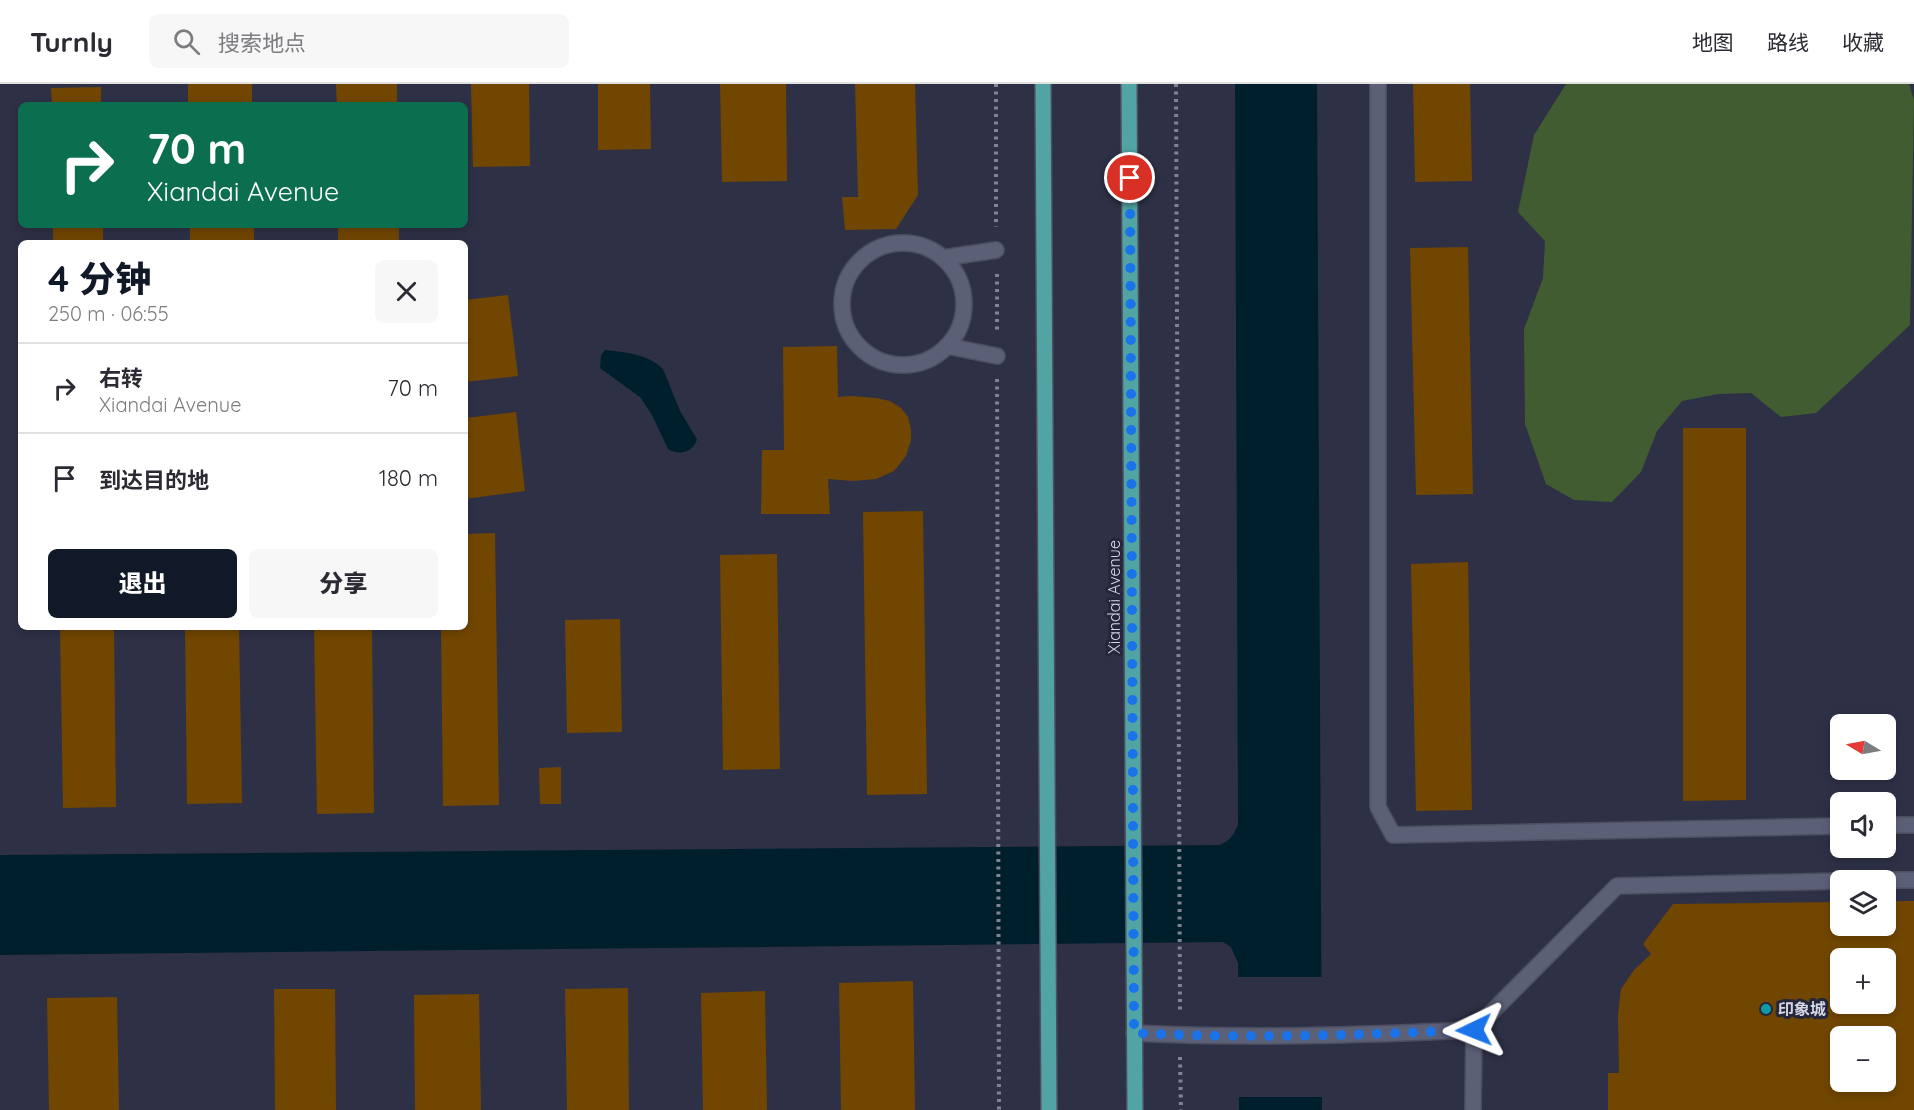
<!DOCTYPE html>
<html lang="zh">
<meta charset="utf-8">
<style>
body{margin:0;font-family:Quicksand,"Noto Sans SC",sans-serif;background:#f7f7f7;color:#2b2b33;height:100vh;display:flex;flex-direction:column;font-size:22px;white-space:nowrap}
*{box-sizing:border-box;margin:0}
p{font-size:20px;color:#7c7c81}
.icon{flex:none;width:33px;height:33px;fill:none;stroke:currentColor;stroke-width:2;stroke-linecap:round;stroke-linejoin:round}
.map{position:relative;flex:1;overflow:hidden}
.side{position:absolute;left:18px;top:156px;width:450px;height:390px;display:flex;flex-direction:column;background:#fff;border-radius:9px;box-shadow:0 3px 9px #0003}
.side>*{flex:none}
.top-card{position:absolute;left:18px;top:18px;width:450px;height:126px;border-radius:9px;box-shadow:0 3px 9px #0003;background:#0b6e4f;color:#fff;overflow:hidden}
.needle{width:39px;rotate:280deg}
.fabs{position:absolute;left:1830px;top:630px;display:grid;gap:12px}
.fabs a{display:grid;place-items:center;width:66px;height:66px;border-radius:9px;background:#fff;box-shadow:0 3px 9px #0003;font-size:30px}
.pin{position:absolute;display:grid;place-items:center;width:51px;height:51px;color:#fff;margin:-26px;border:3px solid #fff;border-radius:50%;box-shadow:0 2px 6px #0007}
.me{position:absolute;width:66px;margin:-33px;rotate:268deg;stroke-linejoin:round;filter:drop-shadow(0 0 4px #0008)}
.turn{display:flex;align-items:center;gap:21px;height:126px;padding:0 30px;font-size:27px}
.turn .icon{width:78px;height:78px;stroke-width:2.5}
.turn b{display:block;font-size:42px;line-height:51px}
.round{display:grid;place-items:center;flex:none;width:63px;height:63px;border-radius:9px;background:#f7f7f7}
.overview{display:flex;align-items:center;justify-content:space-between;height:102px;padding:0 30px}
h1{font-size:36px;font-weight:800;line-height:45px;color:#111827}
.action{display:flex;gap:12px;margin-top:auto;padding:12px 30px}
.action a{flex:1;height:69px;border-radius:9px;background:#111827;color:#fff;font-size:24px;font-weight:800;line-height:69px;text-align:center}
.action a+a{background:#f7f7f7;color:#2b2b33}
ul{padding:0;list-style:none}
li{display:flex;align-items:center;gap:18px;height:90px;padding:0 30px;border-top:2px solid #e1e1e2}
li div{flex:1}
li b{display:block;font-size:22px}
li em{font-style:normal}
header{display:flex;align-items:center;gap:36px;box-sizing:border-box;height:84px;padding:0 30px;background:#fff;border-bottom:2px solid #e1e1e2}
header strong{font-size:28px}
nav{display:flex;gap:33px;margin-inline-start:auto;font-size:21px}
.search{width:420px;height:54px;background:#f7f7f7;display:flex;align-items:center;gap:15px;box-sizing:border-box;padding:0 21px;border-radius:9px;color:#7c7c81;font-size:22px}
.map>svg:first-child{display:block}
.green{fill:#415c30}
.water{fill:#001f2c}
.pier{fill:#2e3146}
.building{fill:#714601;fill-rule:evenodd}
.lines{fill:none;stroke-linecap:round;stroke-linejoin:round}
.lane-casing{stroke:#4c4e60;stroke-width:18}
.street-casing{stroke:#4c4e60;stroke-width:18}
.primary-casing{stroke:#4c4e60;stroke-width:18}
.path{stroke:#808394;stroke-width:4;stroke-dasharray:3 4.5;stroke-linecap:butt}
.lane{stroke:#5c6077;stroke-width:15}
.street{stroke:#5c6077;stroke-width:15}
.primary{stroke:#51a4a3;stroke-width:15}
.route{stroke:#1a73e8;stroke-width:10;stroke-dasharray:0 18}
.culture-dot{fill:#0f9aa8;stroke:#24273c;stroke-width:2}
.labels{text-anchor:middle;stroke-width:6;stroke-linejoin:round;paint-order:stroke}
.street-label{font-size:16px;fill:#d4d6e4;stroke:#24273c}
.poi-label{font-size:16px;font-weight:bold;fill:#d4d6e4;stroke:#24273c;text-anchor:start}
</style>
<header>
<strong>Turnly</strong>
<div class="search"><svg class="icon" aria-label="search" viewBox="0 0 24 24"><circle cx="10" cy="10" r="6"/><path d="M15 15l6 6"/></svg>搜索地点</div>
<nav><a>地图</a><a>路线</a><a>收藏</a></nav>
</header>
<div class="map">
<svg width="1914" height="1026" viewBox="0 0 1914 1026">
<rect width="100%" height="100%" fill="#2e3146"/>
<polygon class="green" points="1566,0 1909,0 1914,16 1910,241 1816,329 1781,333 1751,309 1718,310 1682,317 1657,347 1641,388 1612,418 1574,416 1546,400 1525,340 1524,245 1543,194 1545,157 1518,128 1534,51"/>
<g class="water">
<path d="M1235 0H1317L1322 1026H1239L1238 879 1231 863 1223 858 0 871V771L1219 761C1230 757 1233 752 1238 741Z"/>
<path d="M605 266C625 268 648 270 663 285L680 327 697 355C694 368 679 372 668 365L652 331 641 314 600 284 601 271Z"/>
</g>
<polygon class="pier" points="1235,893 1324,893 1325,1013 1236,1013"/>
<g class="building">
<rect x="188" y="0" width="64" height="21"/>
<polygon points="336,0 397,0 397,21 337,21"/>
<polygon points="471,0 529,0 530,82 473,83"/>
<polygon points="598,0 650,0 651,65 598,66"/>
<polygon points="720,0 786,0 787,97 722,98"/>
<polygon points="855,0 915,0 918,111 896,145 845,146 842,113 858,113"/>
<polygon points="1413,0 1470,0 1472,97 1415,98"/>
<polygon points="101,3 101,21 52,21 51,4"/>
<rect x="53" y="141" width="50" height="18"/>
<rect x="190" y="141" width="64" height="18"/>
<rect x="338" y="141" width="61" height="18"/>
<polygon points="1468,163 1473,410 1416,411 1410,164"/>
<polygon points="508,211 518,292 465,298 465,216"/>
<polygon points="837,262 838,313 852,312 876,314 890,317 901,324 908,333 911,345 911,356 906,372 894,387 876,395 853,397 828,395 830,430 761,430 762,366 784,366 783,263"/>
<polygon points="516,328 525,407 465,415 465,334"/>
<polygon points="1683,344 1746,344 1746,716 1683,717"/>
<polygon points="923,427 927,710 867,711 863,428"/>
<polygon points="495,449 499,721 443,722 441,543 465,543 465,450"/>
<polygon points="777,470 780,685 723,686 720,471"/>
<polygon points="1468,478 1472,726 1416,727 1411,480"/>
<polygon points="620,535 622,648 567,649 565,536"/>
<polygon points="60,543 114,543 116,723 63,724"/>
<polygon points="185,543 239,543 242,719 187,720"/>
<polygon points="314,543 372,543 374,729 317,730"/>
<polygon points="561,683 561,720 540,720 539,684"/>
<path d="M1886 817H1914V1026H1608V989H1619L1618 931 1621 905 1634 886 1651 870 1643 860 1673 820 1840 818V842H1886ZM1840 874H1886V920H1840ZM1840 952H1886V998H1840Z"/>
<polygon points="913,897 915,1026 841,1026 839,899"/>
<polygon points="628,904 629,1026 567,1026 565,905"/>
<polygon points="274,905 335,905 336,1026 275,1026"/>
<polygon points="765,907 767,1026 703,1026 701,909"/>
<polygon points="479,910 481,1026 415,1026 414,911"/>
<polygon points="117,913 119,1026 49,1026 47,914"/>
</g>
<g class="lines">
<g class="lane-casing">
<g id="lane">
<polyline points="1378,0 1378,723 1393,751 1840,742"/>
<polyline points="1886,741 1914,741"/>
</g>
</g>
<g class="street-casing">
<g id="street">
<circle cx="903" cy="220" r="61"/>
<polyline points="943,174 996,166"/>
<polyline points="947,262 997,272"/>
<polyline points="1871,796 1914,796"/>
<path d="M1134 949C1248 955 1361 951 1474 946"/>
<polyline points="1473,1026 1474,946 1617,802 1840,797"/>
</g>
</g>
<g class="primary-casing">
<g id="primary">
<polyline points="1043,0 1049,1026"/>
<polyline points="1129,0 1135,1026"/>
</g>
</g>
<g class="path">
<polyline points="996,0 996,143"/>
<polyline points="1176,0 1180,929"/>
<polyline points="997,190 997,248"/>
<polyline points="997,295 999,1026"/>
<polyline points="1180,973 1181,1026"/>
</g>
<use href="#lane" class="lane"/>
<use href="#street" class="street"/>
<use href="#primary" class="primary"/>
</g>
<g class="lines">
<path class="route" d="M1130 94 1134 949C1248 955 1361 951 1474 946"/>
</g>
<circle class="culture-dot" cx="1766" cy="925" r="6"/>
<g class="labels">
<g class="street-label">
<text transform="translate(1114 513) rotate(-90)" y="6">Xiandai Avenue</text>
</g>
<g class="poi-label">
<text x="1778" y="931">印象城</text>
</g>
</g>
</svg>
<div class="fabs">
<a><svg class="needle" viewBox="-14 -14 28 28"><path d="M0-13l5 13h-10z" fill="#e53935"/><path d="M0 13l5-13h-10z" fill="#7c7c81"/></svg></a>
<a><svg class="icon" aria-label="sound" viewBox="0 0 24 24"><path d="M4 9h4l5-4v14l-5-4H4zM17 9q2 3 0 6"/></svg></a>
<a><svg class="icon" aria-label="layers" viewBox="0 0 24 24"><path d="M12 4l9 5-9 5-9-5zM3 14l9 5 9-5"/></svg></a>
<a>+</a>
<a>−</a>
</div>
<div class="pin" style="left:1130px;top:94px;background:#d93025"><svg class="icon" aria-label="arrive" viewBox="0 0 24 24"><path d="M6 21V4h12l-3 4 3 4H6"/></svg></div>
<svg class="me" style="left:1474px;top:946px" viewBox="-20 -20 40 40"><path d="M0-17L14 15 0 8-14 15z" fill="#1a73e8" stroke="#fff" stroke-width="4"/></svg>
<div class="top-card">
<div class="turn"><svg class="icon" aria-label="right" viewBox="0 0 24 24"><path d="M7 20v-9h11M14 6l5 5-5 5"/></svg><div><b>70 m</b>Xiandai Avenue</div></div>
</div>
<section class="side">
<div class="overview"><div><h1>4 分钟</h1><p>250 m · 06:55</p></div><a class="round"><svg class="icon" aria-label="close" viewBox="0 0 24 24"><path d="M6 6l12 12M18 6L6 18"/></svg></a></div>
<ul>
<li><svg class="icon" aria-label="right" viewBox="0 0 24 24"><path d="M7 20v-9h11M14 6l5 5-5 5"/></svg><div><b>右转</b><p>Xiandai Avenue</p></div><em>70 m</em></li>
<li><svg class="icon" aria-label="arrive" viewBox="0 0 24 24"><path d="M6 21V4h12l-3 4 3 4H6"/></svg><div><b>到达目的地</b></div><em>180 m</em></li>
</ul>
<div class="action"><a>退出</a><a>分享</a></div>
</section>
</div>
